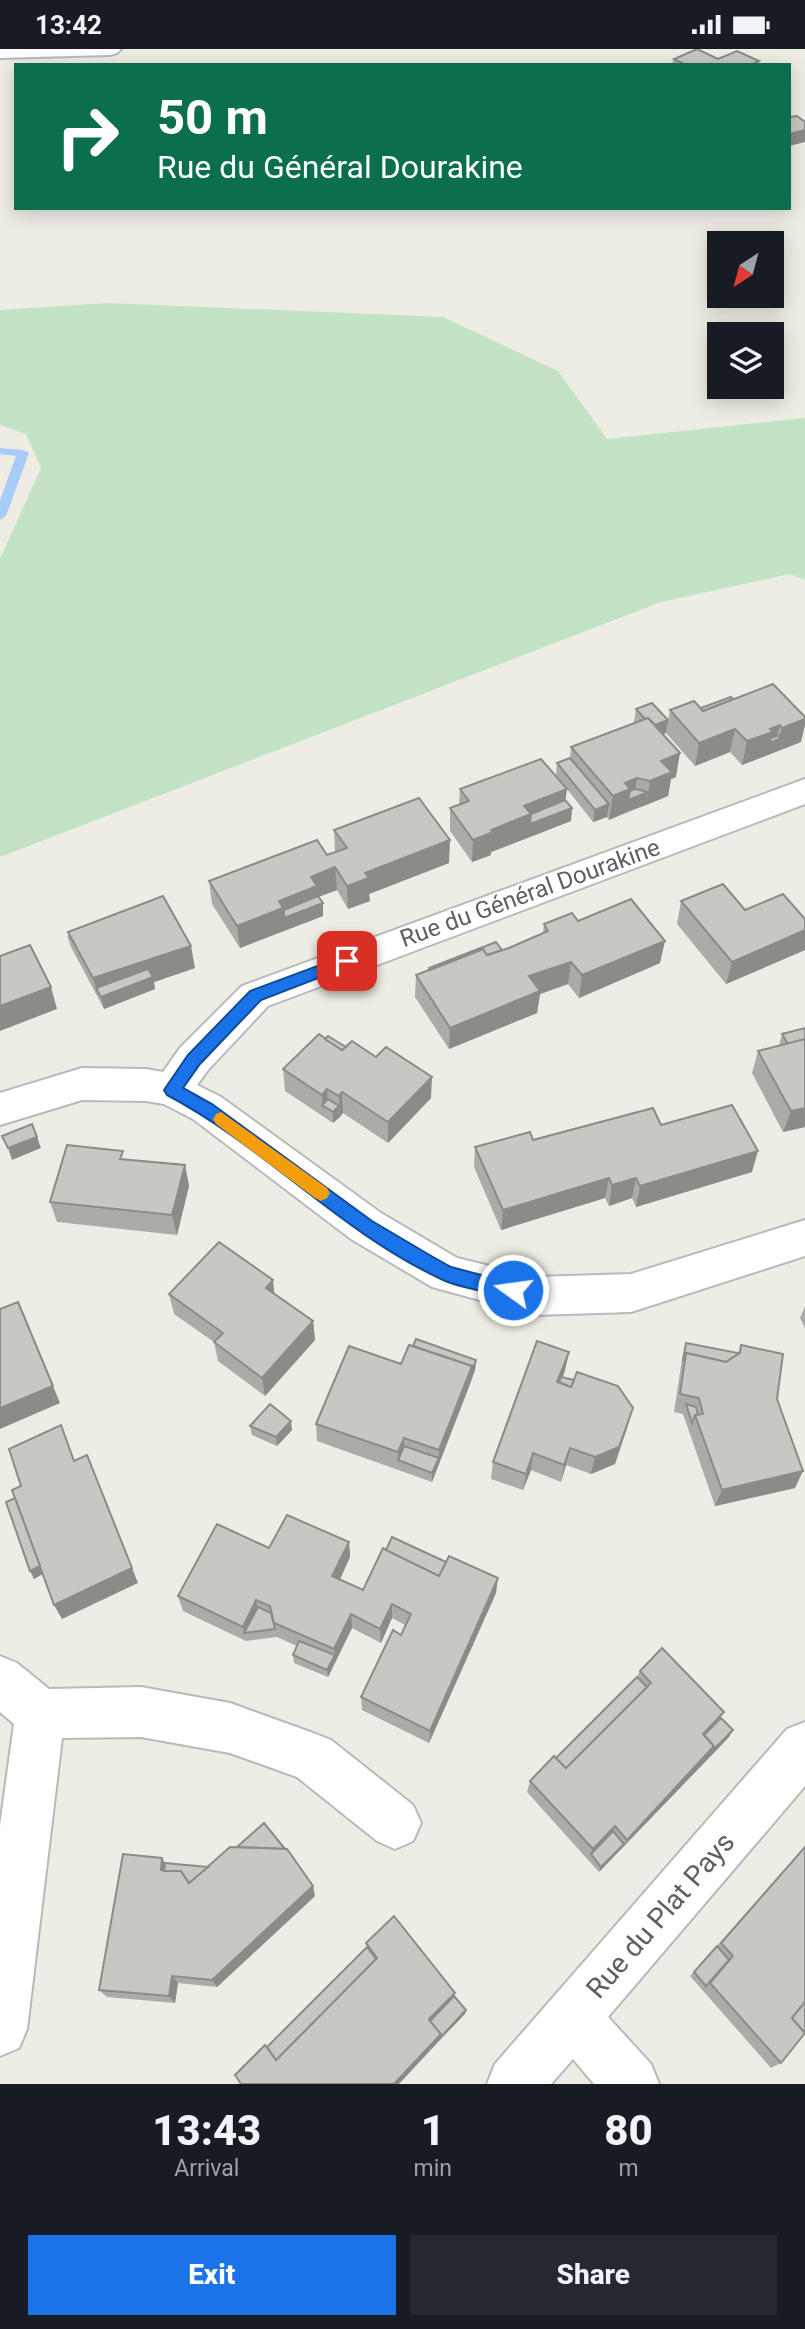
<!DOCTYPE html>
<meta charset="utf-8">
<style>
body{margin:0;font-family:Roboto,sans-serif;background:#242831;color:#f1f3f6;height:100vh;display:flex;flex-direction:column;font-size:26px;white-space:nowrap}
*{box-sizing:border-box;margin:0}
p{font-size:23px;color:#9ea1a6}
.icon{flex:none;width:38px;height:38px;fill:none;stroke:currentColor;stroke-width:2;stroke-linecap:round;stroke-linejoin:round}
.map{position:relative;height:2035px;overflow:hidden}
.drawer{display:flex;flex-direction:column;background:#171b24;flex:1}
.drawer>*{flex:none}
.banner{position:absolute;left:14px;top:14px;width:777px;height:147px;border-radius:0px;box-shadow:0 4px 18px #0003;background:#0b6e4f;color:#fff;overflow:hidden}
.needle{width:46px;rotate:216deg}
.controls{position:absolute;left:707px;top:182px;display:grid;gap:14px}
.controls a{display:grid;place-items:center;width:77px;height:77px;border-radius:0px;background:#171b24;box-shadow:0 4px 18px #0003;font-size:35px}
.pin{position:absolute;display:grid;place-items:center;width:60px;height:60px;color:#fff;margin:-30px;border-radius:14px;box-shadow:0 4px 10px #0006}
.me{position:absolute;width:77px;margin:-38px;rotate:284deg;stroke-linejoin:round;filter:drop-shadow(0 0 5px #0008)}
.turn{display:flex;align-items:center;gap:24px;height:147px;padding:0 28px;font-size:32px}
.turn .icon{width:91px;height:91px;stroke-width:2.5}
.turn b{display:block;font-size:49px;line-height:60px}
.eta{display:flex;justify-content:space-evenly;align-items:center;height:119px;text-align:center}
.eta b{font-size:42px;font-weight:800;line-height:49px}
.button{display:flex;gap:14px;margin-top:auto;padding:14px 28px}
.button a{flex:1;height:80px;border-radius:0px;background:#1a73e8;color:#fff;font-size:28px;font-weight:800;line-height:80px;text-align:center}
.button a+a{background:#242831;color:#f1f3f6}
.status{display:flex;justify-content:space-between;align-items:center;height:49px;padding:0 35px;background:#171b24;direction:ltr}
.status svg{height:19px;fill:currentColor}
.map>svg:first-child{display:block}
.green{fill:#c3e3c7}
.lines{fill:none;stroke-linecap:round;stroke-linejoin:round}
.stream{fill:#a9cbf9;fill-rule:evenodd}
.street-casing{stroke:#b7b9bd;stroke-width:4}
.secondary-casing{stroke:#b8babf;stroke-width:4}
.street{fill:#fff;fill-rule:evenodd}
.secondary{fill:#fff;fill-rule:evenodd}
.wall{fill:#adaba7}
.shaded-wall{fill:#8d8b88}
.building{fill:#c9c7c2;stroke:#8d8b88;stroke-width:2}
.route{fill:#1a73e8;stroke:#114b97;stroke-width:2}
.slow{fill:#f59e0b}
.labels{text-anchor:middle;stroke-width:5;stroke-linejoin:round;paint-order:stroke}
.street-label{font-size:24px;fill:#5c5f64;stroke:#fff}
.near-street-label{font-size:28px;fill:#5c5f64;stroke:#fff}
</style>
<div class="status"><b>13:42</b><svg viewBox="0 0 49 12"><path d="M0 12V9h3v3zM5 12V6h3v6zM10 12V3h3v9zM15 12V0h3v12zM26 1h20v11H26zM47 4h2v5h-2z"/></svg></div>
<div class="map">
<svg width="805" height="2035" viewBox="0 0 805 2035">
<rect width="100%" height="100%" fill="#eeede4"/>
<polygon class="green" points="108,254 443,268 558,322 607,390 805,369 805,531 789,525 661,553 0,808 0,510 41,419 26,385 0,376 0,261"/>
<g class="lines">
<polygon class="stream" points="0,399 23,401 29,404 6,467 0,471 0,451 16,407 0,405"/>
<g class="street-casing">
<g id="street">
<polygon points="805,730 805,755 268,957 208,1021 197,1036 221,1048 381,1164 457,1209 535,1228 631,1225 805,1171 805,1207 631,1263 535,1266 432,1238 351,1190 193,1070 164,1055 146,1052 82,1051 0,1076 0,1044 82,1019 146,1020 163,1023 180,999 242,937"/>
<polygon points="0,1607 17,1614 49,1640 141,1638 230,1654 313,1684 331,1691 413,1756 421,1774 413,1792 395,1800 377,1792 297,1728 230,1704 141,1688 62,1689 27,1980 19,1999 0,2007 0,1777 14,1675 0,1663"/>
<polygon points="805,1673 805,1737 608,1968 651,2015 659,2035 594,2035 573,2010 551,2035 487,2035 495,2015 787,1680"/>
</g>
</g>
<g class="secondary-casing">
<polygon id="secondary" points="0,0 121,0 117,4 110,6 0,9"/>
</g>
<use href="#street" class="street"/>
<use href="#secondary" class="secondary"/>
</g>
<g class="wall">
<polygon points="674,10 718,10 759,12 758,16 667,16 673,13"/>
<polygon points="773,635 801,693 742,716 730,703 695,717 666,684 663,685 676,728 671,730 668,747 609,771 607,768 593,773 556,726 557,714 570,709 571,698 635,674 634,673 636,660 668,671 670,661 701,659 733,650"/>
<polygon points="460,740 567,740 565,751 572,759 571,772 491,803 491,806 472,813 450,782 450,759 459,756"/>
<polygon points="334,781 449,814 369,845 370,852 348,860 337,841 318,848 323,854 323,867 240,899 212,855 209,832 327,806 335,803"/>
<polygon points="681,852 805,870 805,901 726,935 677,875"/>
<polygon points="578,871 660,914 579,949 568,935 540,945 537,964 449,1000 415,948 416,926 429,921 429,919 509,899 543,884 544,875"/>
<polygon points="67,886 195,919 154,933 155,940 104,960 71,898"/>
<polygon points="805,979 805,1078 783,1083 752,1024 758,1002 779,997 782,985"/>
<polygon points="325,990 431,1049 388,1094 343,1064 333,1074 285,1042 283,1020"/>
<polygon points="533,1091 752,1123 636,1158 632,1149 609,1157 605,1149 501,1181 474,1118 475,1098"/>
<polygon points="125,1111 185,1116 189,1137 177,1186 57,1173 50,1153"/>
<polygon points="169,1245 275,1245 313,1272 315,1291 265,1347 218,1312 214,1293 174,1265"/>
<polygon points="805,1257 805,1279 800,1269"/>
<polygon points="686,1294 738,1304 741,1296 777,1350 795,1439 715,1457 683,1365 674,1363 683,1304"/>
<polygon points="569,1303 565,1321 563,1328 628,1376 615,1415 591,1425 566,1416 561,1433 531,1421 523,1441 491,1430 493,1413"/>
<polygon points="476,1311 475,1321 470,1335 432,1433 317,1392 316,1375 401,1315"/>
<polygon points="250,1377 292,1381 277,1397 252,1386"/>
<polygon points="349,1493 350,1508 340,1531 363,1541 496,1544 429,1694 362,1661 361,1648 401,1586 405,1576 392,1569 381,1594 352,1579 328,1628 294,1614 293,1606 297,1597 277,1588 246,1592 183,1562 178,1547 269,1499"/>
<polygon points="640,1622 721,1669 729,1688 599,1823 527,1743 530,1732 556,1709 637,1628"/>
<polygon points="805,1798 781,2014 771,2019 690,1927"/>
<polygon points="162,1809 165,1814 315,1847 217,1938 178,1934 175,1954 107,1948 99,1941"/>
</g>
<g class="shaded-wall">
<polygon points="805,81 805,93 789,97 789,85"/>
<polygon points="805,670 805,676 801,693 742,716 747,692 770,680 780,676 776,691 779,690 782,679"/>
<polygon points="668,671 666,684 650,690 652,678"/>
<polygon points="735,680 730,703 695,717 699,694"/>
<polygon points="680,704 676,728 671,730 668,747 646,756 650,732 661,712"/>
<polygon points="637,729 634,749 648,743 646,756 626,763 628,751 626,763 609,771 613,747 625,734"/>
<polygon points="567,740 564,762 572,759 571,772 491,803 491,806 472,813 473,791 491,781 524,757"/>
<polygon points="609,755 607,768 593,773 595,761"/>
<polygon points="450,791 449,814 369,845 370,852 348,860 347,837 365,824"/>
<polygon points="335,818 337,841 318,848 323,854 323,867 240,899 237,877 311,828"/>
<polygon points="805,881 805,901 726,935 732,913"/>
<polygon points="665,892 660,914 579,949 582,926"/>
<polygon points="191,897 195,919 154,933 155,940 104,960 101,948 96,939 93,929"/>
<polygon points="571,913 568,935 540,945 537,964 449,1000 450,979 529,927"/>
<polygon points="51,938 57,960 0,982 0,957"/>
<polygon points="432,1028 431,1049 388,1094 388,1073"/>
<polygon points="327,1040 328,1060 322,1056 323,1067 322,1046"/>
<polygon points="342,1043 343,1064 340,1068 339,1047"/>
<polygon points="339,1057 340,1068 333,1074 333,1063"/>
<polygon points="805,1059 805,1078 783,1083 791,1062"/>
<polygon points="37,1088 41,1099 12,1111 8,1099"/>
<polygon points="758,1102 752,1123 636,1158 640,1137"/>
<polygon points="185,1116 189,1137 177,1186 172,1166"/>
<polygon points="609,1129 605,1149 501,1181 503,1161"/>
<polygon points="636,1129 632,1149 609,1157 612,1136"/>
<polygon points="273,1231 275,1250 266,1239"/>
<polygon points="313,1272 315,1291 265,1347 262,1329"/>
<polygon points="569,1303 565,1321 558,1342 557,1333"/>
<polygon points="476,1311 475,1321 470,1335 432,1433 432,1424 439,1409 438,1417 439,1401 472,1317"/>
<polygon points="53,1337 60,1354 0,1380 0,1359"/>
<polygon points="633,1359 628,1376 615,1415 591,1425 595,1408"/>
<polygon points="291,1372 292,1381 277,1397 276,1388"/>
<polygon points="404,1389 404,1406 398,1411 398,1403"/>
<polygon points="570,1399 566,1416 561,1433 564,1416"/>
<polygon points="533,1404 531,1421 523,1441 526,1425"/>
<polygon points="803,1422 795,1439 715,1457 722,1441"/>
<polygon points="349,1493 350,1508 334,1542 332,1527"/>
<polygon points="41,1516 45,1524 34,1530 30,1522"/>
<polygon points="132,1519 138,1534 62,1570 54,1556"/>
<polygon points="498,1529 496,1544 429,1694 430,1682"/>
<polygon points="256,1551 259,1565 244,1584 243,1578"/>
<polygon points="392,1555 392,1569 381,1594 380,1580"/>
<polygon points="351,1565 352,1579 328,1628 327,1621 335,1606 334,1600"/>
<polygon points="733,1681 729,1688 599,1823 601,1818 624,1795 627,1791 714,1697"/>
<polygon points="615,1777 610,1788 591,1805 593,1800"/>
<polygon points="162,1809 168,1819 163,1826 161,1821"/>
<polygon points="313,1837 315,1847 217,1938 212,1931"/>
<polygon points="172,1927 178,1934 175,1954 169,1947"/>
<polygon points="455,1944 454,1950 430,1975 429,1970"/>
<polygon points="466,1961 465,1965 440,1991 441,1988"/>
<polygon points="441,1985 440,1991 399,2035 394,2035"/>
</g>
<g class="building">
<polygon points="697,0 718,10 737,2 759,12 750,16 686,16 674,10"/>
<polygon points="797,67 805,73 805,81 789,85 789,68"/>
<polygon points="773,635 805,668 805,670 782,679 780,676 770,680 773,683 747,692 735,680 699,694 670,661 694,652 703,662"/>
<polygon points="731,648 733,650 703,662 701,659"/>
<polygon points="652,654 668,671 655,676 648,669 645,670 636,660"/>
<polygon points="648,669 680,704 661,712 672,723 650,732 637,729 625,734 630,740 613,747 571,698"/>
<polygon points="780,686 779,690 770,694 771,689"/>
<polygon points="570,709 609,755 595,761 557,714"/>
<polygon points="541,710 567,740 524,757 531,765 491,781 493,783 473,791 450,759 469,752 460,740"/>
<polygon points="635,740 648,743 628,751 630,742"/>
<polygon points="419,749 450,791 365,824 369,829 347,837 335,818 311,828 317,837 279,852 283,859 237,877 209,832 317,791 327,806 347,799 334,781"/>
<polygon points="565,751 572,759 530,775 531,765"/>
<polygon points="723,835 745,861 783,845 805,870 805,881 732,913 681,852"/>
<polygon points="163,847 191,897 93,929 68,883"/>
<polygon points="318,847 323,854 284,869 284,861"/>
<polygon points="631,850 665,892 582,926 571,913 529,927 540,942 450,979 416,926 483,900 487,906 509,899 548,882 544,875 572,864 578,872"/>
<polygon points="496,893 502,901 487,906 483,900 430,921 429,919"/>
<polygon points="30,896 51,938 0,957 0,907"/>
<polygon points="148,920 153,928 101,948 96,939"/>
<polygon points="805,979 805,990 788,995 782,985"/>
<polygon points="319,985 342,1001 352,992 376,1008 386,998 432,1028 388,1073 342,1043 339,1047 327,1040 322,1046 283,1020"/>
<polygon points="328,987 346,998 342,1001 325,990"/>
<polygon points="805,990 805,1059 791,1062 758,1002"/>
<polygon points="328,1050 339,1057 333,1063 322,1056"/>
<polygon points="732,1056 758,1102 640,1137 636,1129 612,1136 609,1129 503,1161 475,1098 530,1083 533,1091 653,1059 661,1076"/>
<polygon points="32,1075 37,1088 8,1099 2,1087"/>
<polygon points="67,1096 123,1102 120,1110 185,1116 172,1166 50,1153"/>
<polygon points="219,1193 273,1231 266,1239 313,1272 262,1329 214,1293 223,1284 169,1245"/>
<polygon points="18,1253 53,1337 0,1359 0,1260"/>
<polygon points="416,1290 476,1311 471,1325 472,1317 413,1297"/>
<polygon points="537,1292 569,1303 557,1333 571,1338 577,1323 618,1337 633,1359 619,1398 595,1408 570,1399 564,1416 533,1404 526,1425 493,1413"/>
<polygon points="686,1294 738,1304 738,1305 726,1313 686,1304 683,1313"/>
<polygon points="409,1296 472,1317 439,1401 404,1389 398,1403 316,1375 349,1297 401,1315"/>
<polygon points="741,1296 783,1305 777,1350 803,1422 722,1441 695,1366 703,1365 699,1349 680,1345 686,1304 726,1313 740,1304"/>
<polygon points="561,1328 574,1331 571,1338 559,1333"/>
<polygon points="270,1355 291,1372 276,1388 250,1377"/>
<polygon points="686,1355 696,1358 698,1365 695,1366 692,1374"/>
<polygon points="61,1376 74,1412 87,1406 132,1519 54,1556 12,1441 21,1437 9,1400"/>
<polygon points="404,1397 439,1409 432,1424 398,1411"/>
<polygon points="15,1449 40,1517 30,1522 6,1453"/>
<polygon points="287,1466 349,1493 332,1527 363,1541 383,1499 439,1527 449,1507 498,1529 430,1682 361,1648 393,1581 401,1586 411,1565 392,1555 380,1580 351,1565 334,1600 274,1574 270,1557 256,1551 243,1578 178,1547 217,1475 269,1499"/>
<polygon points="392,1488 446,1513 439,1527 386,1501"/>
<polygon points="258,1558 271,1564 275,1580 244,1584"/>
<polygon points="299,1592 335,1606 327,1621 293,1606"/>
<polygon points="662,1599 724,1663 703,1685 714,1697 627,1791 615,1777 593,1800 530,1732 554,1707 566,1719 651,1634 640,1622"/>
<polygon points="637,1628 647,1638 566,1719 556,1709"/>
<polygon points="721,1669 733,1681 711,1703 714,1697 704,1686"/>
<polygon points="264,1774 285,1800 237,1798"/>
<polygon points="613,1782 624,1795 601,1818 591,1805"/>
<polygon points="230,1798 287,1800 313,1837 212,1931 172,1927 169,1947 99,1941 123,1805 162,1809 161,1821 181,1822 189,1834"/>
<polygon points="805,1798 805,1953 792,1969 805,1984 781,2014 710,1934 733,1907 721,1894"/>
<polygon points="165,1814 208,1818 189,1834 181,1822 164,1822"/>
<polygon points="394,1867 455,1944 429,1970 441,1985 394,2035 241,2035 235,2026 265,1996 276,2011 377,1909 366,1894"/>
<polygon points="717,1897 729,1911 706,1937 694,1923"/>
<polygon points="367,1898 376,1910 276,2011 267,1998"/>
<polygon points="454,1947 466,1961 441,1988 441,1985 430,1972"/>
<polygon points="805,1953 805,1981 804,1983 792,1969"/>
</g>
<path class="route" d="M347 906 352 908 354 912 352 916 261 951 200 1015 183 1039 212 1055 372 1172 433 1208 451 1218 519 1236 522 1241 519 1247 513 1249C490 1243 462 1240 441 1230 340 1183 264 1097 167 1046L164 1041 188 1006 250 942Z"/>
<polygon class="slow" points="221,1063 327,1139 330,1144 327,1149 321,1152 315,1149 216,1075 213,1070 216,1065"/>
<g class="labels">
<g class="street-label">
<text transform="translate(530 844) rotate(-20)" y="8">Rue du Général Dourakine</text>
</g>
<g class="near-street-label">
<text transform="translate(660 1866) rotate(-49)" y="10">Rue du Plat Pays</text>
</g>
</g>
</svg>
<div class="controls">
<a><svg class="needle" viewBox="-14 -14 28 28"><path d="M0-13l5 13h-10z" fill="#e53935"/><path d="M0 13l5-13h-10z" fill="#9ea1a6"/></svg></a>
<a><svg class="icon" aria-label="layers" viewBox="0 0 24 24"><path d="M12 4l9 5-9 5-9-5zM3 14l9 5 9-5"/></svg></a>
</div>
<div class="pin" style="left:347px;top:912px;background:#d93025"><svg class="icon" aria-label="arrive" viewBox="0 0 24 24"><path d="M6 21V4h12l-3 4 3 4H6"/></svg></div>
<svg class="me" style="left:513px;top:1241px" viewBox="-20 -20 40 40"><circle r="17" fill="#1a73e8" stroke="#fff" stroke-width="3"/><path d="M0-11L8 9 0 5-8 9z" fill="#fff"/></svg>
<div class="banner">
<div class="turn"><svg class="icon" aria-label="right" viewBox="0 0 24 24"><path d="M7 20v-9h11M14 6l5 5-5 5"/></svg><div><b>50 m</b>Rue du Général Dourakine</div></div>
</div>
</div>
<section class="drawer">
<div class="eta">
<div><b>13:43</b><p>Arrival</p></div>
<div><b>1</b><p>min</p></div>
<div><b>80</b><p>m</p></div>
</div>
<div class="button"><a>Exit</a><a>Share</a></div>
</section>
